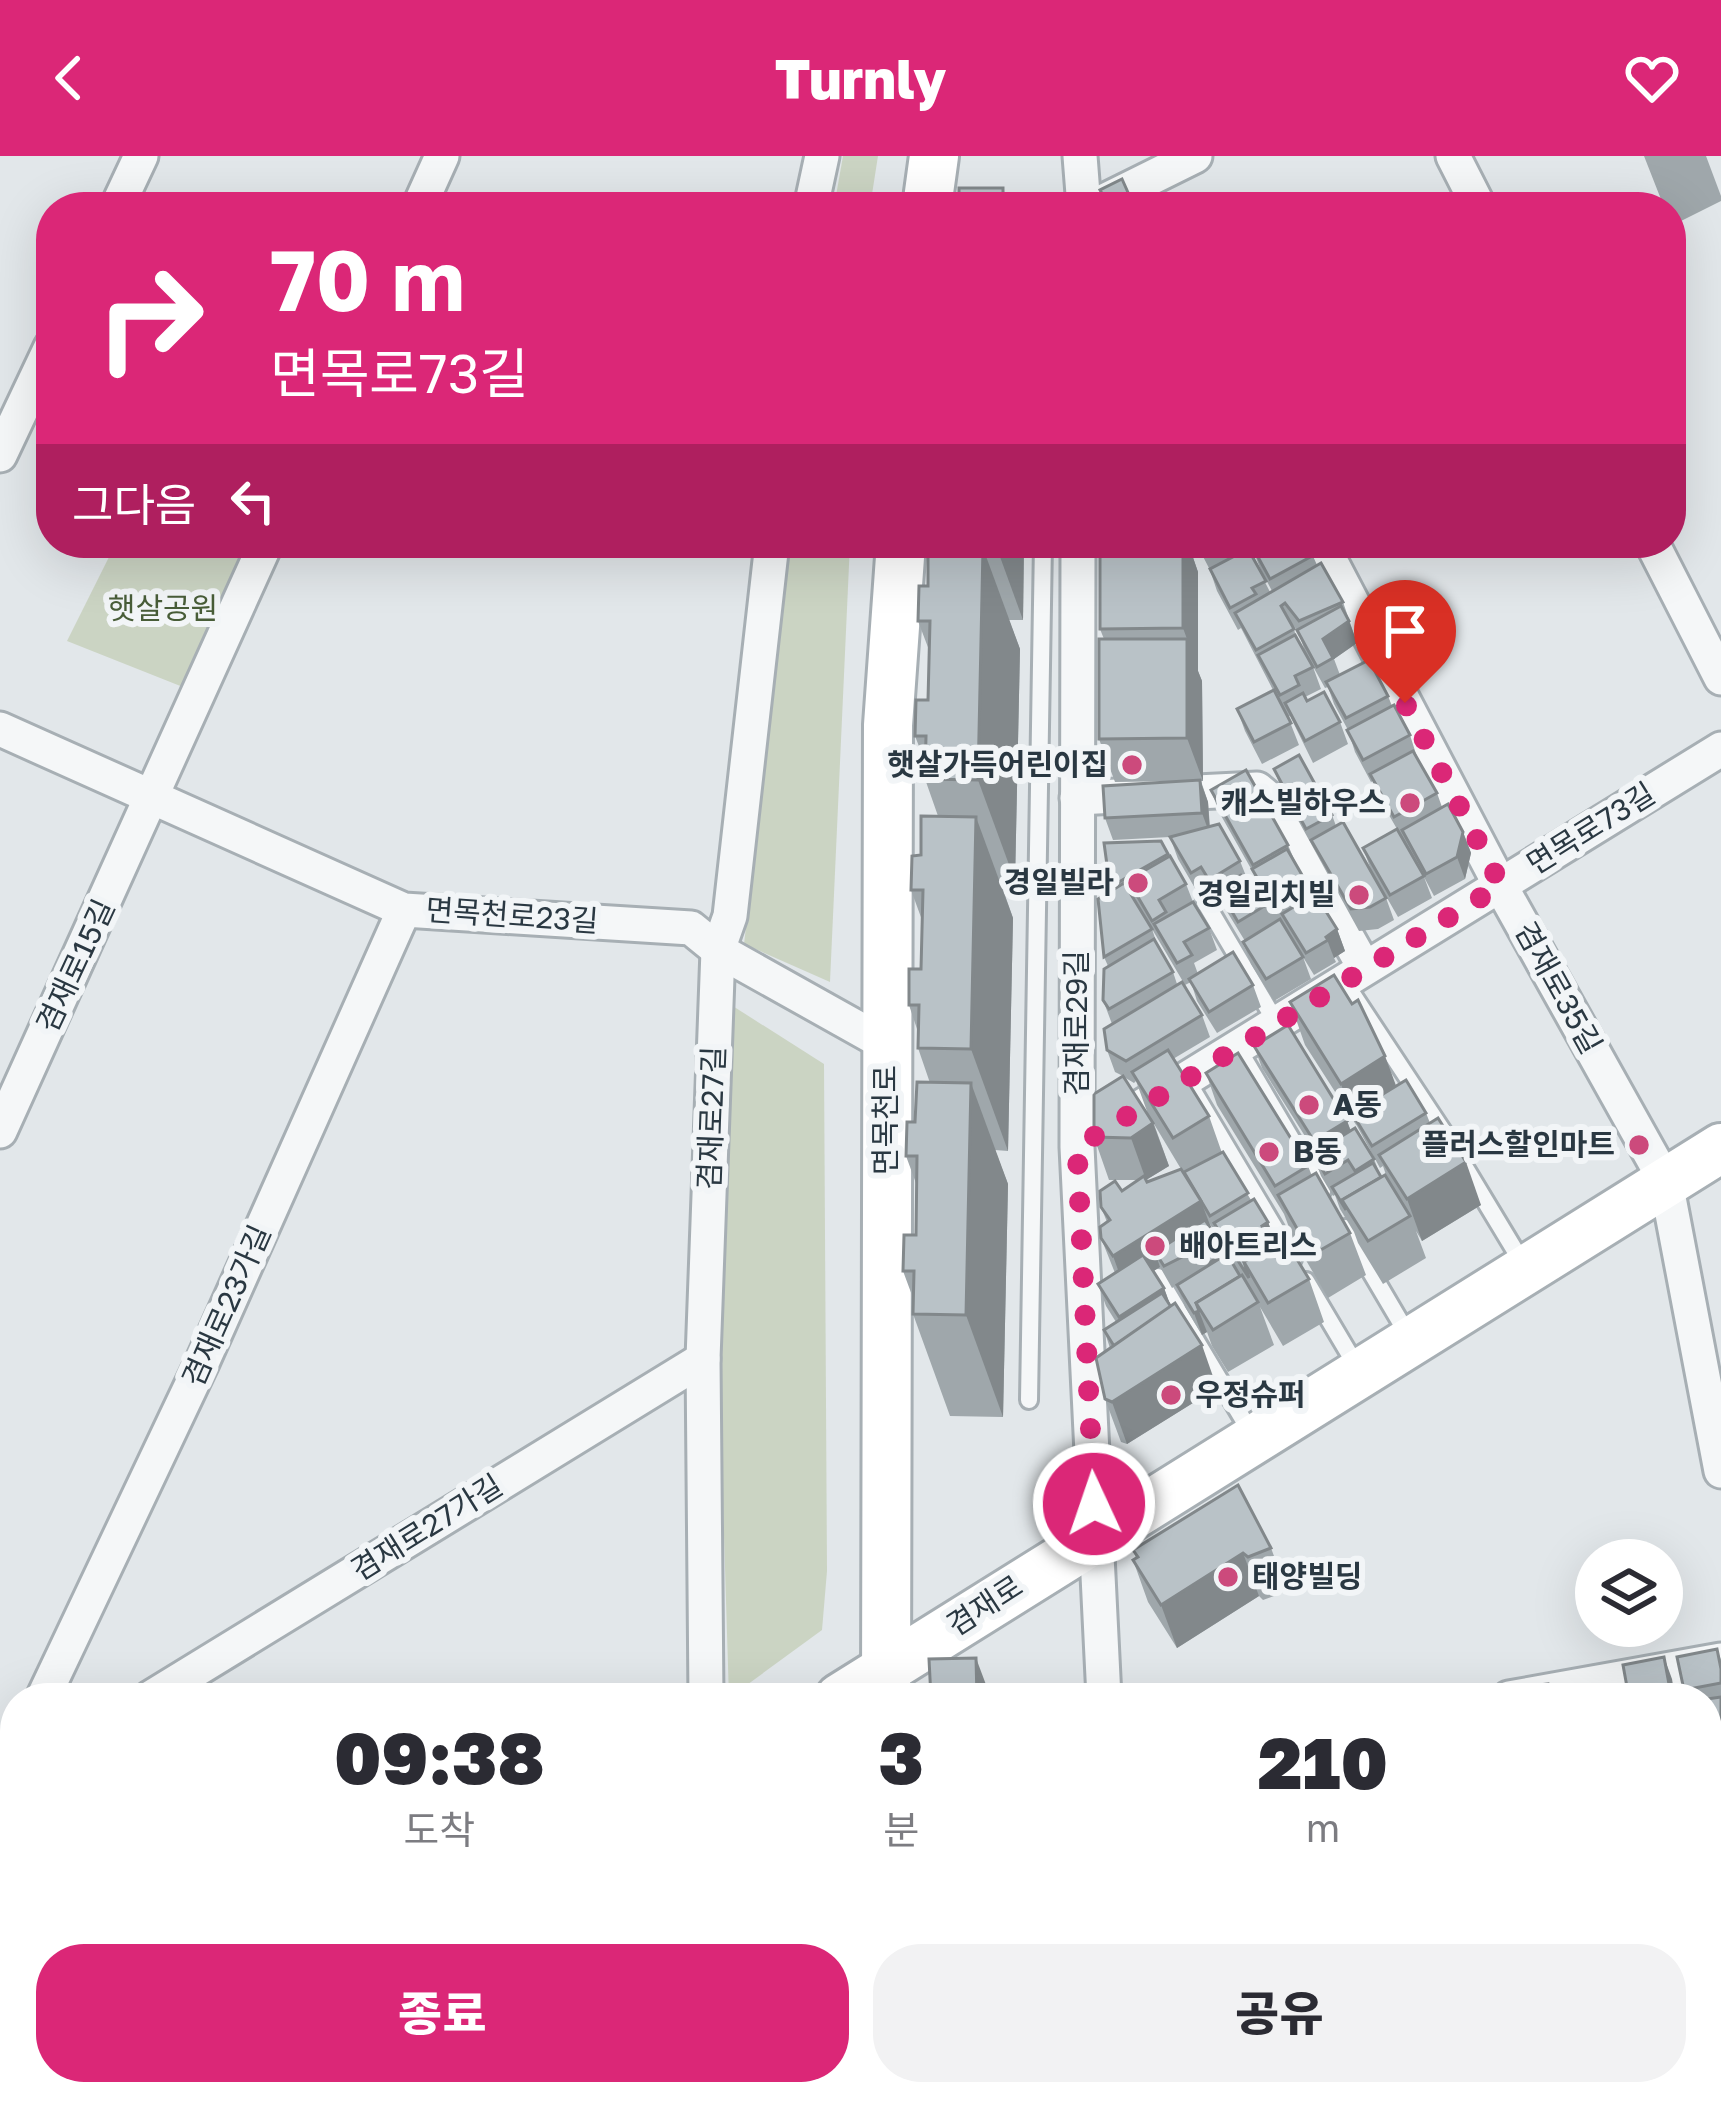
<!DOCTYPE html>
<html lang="ko">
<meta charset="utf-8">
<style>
body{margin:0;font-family:"Golos Text","Noto Sans KR",sans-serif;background:#f2f2f3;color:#2b2b33;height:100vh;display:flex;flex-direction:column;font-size:45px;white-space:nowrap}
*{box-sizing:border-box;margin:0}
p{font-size:39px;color:#7c7c81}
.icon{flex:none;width:66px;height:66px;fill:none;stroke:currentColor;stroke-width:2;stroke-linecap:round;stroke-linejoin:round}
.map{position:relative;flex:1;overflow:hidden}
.details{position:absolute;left:0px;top:1527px;width:1722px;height:423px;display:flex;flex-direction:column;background:#fff;border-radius:48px 48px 0 0;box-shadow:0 12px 48px #0002}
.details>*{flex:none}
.top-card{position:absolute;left:36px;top:36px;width:1650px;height:366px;border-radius:48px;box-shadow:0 12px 48px #0002;background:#db2777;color:#fff;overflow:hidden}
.buttons{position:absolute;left:1575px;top:1383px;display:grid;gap:24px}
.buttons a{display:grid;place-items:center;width:108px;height:108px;border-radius:50%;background:#fff;box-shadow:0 12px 48px #0002;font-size:60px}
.pin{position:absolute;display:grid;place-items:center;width:102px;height:102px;color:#fff;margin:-123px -51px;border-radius:50% 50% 50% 0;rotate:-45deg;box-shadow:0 0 12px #0007}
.pin .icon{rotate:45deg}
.me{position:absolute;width:132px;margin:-66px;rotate:357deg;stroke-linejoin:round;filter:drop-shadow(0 0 9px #0008)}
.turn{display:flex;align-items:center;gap:42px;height:252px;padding:0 36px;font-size:54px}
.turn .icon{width:156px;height:156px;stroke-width:2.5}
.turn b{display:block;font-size:84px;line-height:102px}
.then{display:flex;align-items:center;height:114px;padding:0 36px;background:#0003;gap:24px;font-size:45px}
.eta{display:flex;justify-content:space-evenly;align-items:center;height:204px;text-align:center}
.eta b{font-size:72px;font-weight:800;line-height:84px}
.action{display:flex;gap:24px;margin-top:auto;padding:24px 36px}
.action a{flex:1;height:138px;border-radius:48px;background:#db2777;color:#fff;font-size:48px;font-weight:800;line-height:138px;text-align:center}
.action a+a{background:#f2f2f3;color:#2b2b33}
header{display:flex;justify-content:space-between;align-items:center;height:156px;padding:0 36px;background:#db2777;color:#fff;font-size:54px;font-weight:800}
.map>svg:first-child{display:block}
.green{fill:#cbd4c3}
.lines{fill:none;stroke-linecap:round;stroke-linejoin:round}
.lane-casing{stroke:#a7afb4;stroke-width:22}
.street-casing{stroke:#a7afb4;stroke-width:39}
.secondary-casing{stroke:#a7afb4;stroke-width:54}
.lane{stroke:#f5f7f8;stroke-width:16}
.street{stroke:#f5f7f8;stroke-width:33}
.secondary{stroke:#fff;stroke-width:48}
.wall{fill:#9fa7ab;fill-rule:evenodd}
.shaded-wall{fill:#82888b}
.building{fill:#b9c2c7;stroke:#82888b;stroke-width:3}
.route{stroke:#db2777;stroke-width:21;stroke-dasharray:0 37.8}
.poi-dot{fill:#cc4a7c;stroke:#f2f5f7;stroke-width:4.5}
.labels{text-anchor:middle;stroke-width:12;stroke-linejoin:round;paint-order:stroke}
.park-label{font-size:30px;fill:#485d38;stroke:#f2f5f7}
.poi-label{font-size:30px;font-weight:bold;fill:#2a3842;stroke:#f2f5f7;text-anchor:end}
.street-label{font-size:30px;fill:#2a3842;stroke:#f2f5f7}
</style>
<header><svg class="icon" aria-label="back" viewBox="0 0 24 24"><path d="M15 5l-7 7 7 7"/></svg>Turnly<svg class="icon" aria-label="heart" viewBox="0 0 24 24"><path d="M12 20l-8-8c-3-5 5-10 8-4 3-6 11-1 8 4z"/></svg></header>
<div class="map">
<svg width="1721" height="1949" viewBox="0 0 1721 1949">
<rect width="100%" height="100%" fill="#e2e7ea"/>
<g class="green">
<polygon points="843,0 878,0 870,51 834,51"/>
<polygon points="116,387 266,387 198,537 67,485"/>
<polygon points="791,387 850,387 830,826 744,788"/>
<polygon points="728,847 824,908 827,1415 822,1474 729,1542 719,1216"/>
<rect x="749" y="1935" width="80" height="14"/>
</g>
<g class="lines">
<g class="lane-casing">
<g id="lane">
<polyline points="1205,746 1276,866"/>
<polyline points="1343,824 1448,983"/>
<polyline points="1237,891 1322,1035"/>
<polyline points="1186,923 1293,1103"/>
<polyline points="1461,1005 1525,1111"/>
<polyline points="1345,1072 1411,1184"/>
<polyline points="1158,1121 1253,1280"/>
<polyline points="1306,1125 1360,1216"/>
<polyline points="1029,1244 1043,387"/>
<polyline points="1678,1512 1683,1542"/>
<polyline points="1035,1935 1036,1949"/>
<polyline points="1256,1935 1260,1949"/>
</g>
</g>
<g class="street-casing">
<g id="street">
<polyline points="1080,0 1084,51"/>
<polyline points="1453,0 1479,51"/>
<polyline points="117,51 141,0"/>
<polyline points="419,51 442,0"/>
<polyline points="811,51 822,0"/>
<polyline points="1092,51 1195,0"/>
<polyline points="0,299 51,191"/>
<polyline points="1078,387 1077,991 1104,1542"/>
<polyline points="1321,387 1500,729 1666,1026 1721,1315"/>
<polyline points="1652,387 1721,522"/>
<polyline points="0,573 404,754 691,772 718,794 886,888"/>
<polyline points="1077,642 1257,633 1269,643 1364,811"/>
<polyline points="1105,973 1721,593"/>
<polyline points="0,975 266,387"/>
<polyline points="43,1542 201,1209 404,754"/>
<polyline points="150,1542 703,1203"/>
<polyline points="706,1542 703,1203 718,794 730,760 772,387"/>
<polyline points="1509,1542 1721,1504"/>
<polyline points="0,1632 15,1601"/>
<polyline points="1707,1771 1721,1769"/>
<polyline points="0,1913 15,1935"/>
<polyline points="732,1935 733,1949"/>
<polyline points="1115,1949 1116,1935"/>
</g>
</g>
<g class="secondary-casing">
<g id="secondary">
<polyline points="927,51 934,0"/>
<polyline points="840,1542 1721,992"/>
<polyline points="886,1542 888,569 901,387"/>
<polyline points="893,1935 893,1949"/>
<polyline points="178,1949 201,1935"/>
</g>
</g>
<use href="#lane" class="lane"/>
<use href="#street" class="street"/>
<use href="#secondary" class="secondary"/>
</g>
<g class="wall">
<polygon points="1644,0 1706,0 1721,40 1721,45 1673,69 1671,64 1671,51 1664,51"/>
<polygon points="942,387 1024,387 1023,464 1009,464 1020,493 1015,725 1000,725 1013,762 1008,995 995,994 1008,1028 1003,1261 950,1260 913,1158 913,1142 903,1115 916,1079 917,1030 906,1000 915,966 930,927 918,892 918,876 909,849 921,813 922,764 911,734 921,699 938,660 925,623 925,606 915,580 928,544 929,494 918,465 928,430 943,391"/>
<polygon points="1100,387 1188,387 1198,416 1198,515 1202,525 1203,625 1201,625 1208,646 1210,671 1240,705 1248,725 1256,733 1259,732 1254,718 1219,656 1211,634 1288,689 1310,741 1337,773 1345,795 1334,802 1336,806 1314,819 1287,775 1303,801 1311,823 1274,845 1251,808 1243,786 1245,785 1226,754 1222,742 1217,746 1209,733 1199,739 1178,703 1170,681 1113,684 1105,662 1189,625 1115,626 1099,583 1104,483 1100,473"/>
<polygon points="1196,387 1245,387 1270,436 1272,435 1260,412 1252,391 1250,392 1247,387 1307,387 1317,409 1343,446 1357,487 1334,503 1340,519 1388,540 1392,550 1410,579 1417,601 1437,637 1442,651 1463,676 1471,697 1465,723 1434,740 1424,721 1432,742 1398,761 1371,714 1363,692 1397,673 1378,640 1373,625 1371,626 1355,596 1348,574 1334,548 1328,531 1325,532 1305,496 1299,477 1293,469 1296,481 1313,511 1321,533 1305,541 1307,545 1340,566 1348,588 1313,607 1290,560 1288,561 1299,589 1262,608 1245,575 1237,553 1273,534 1241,472 1238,474 1217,435 1210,414"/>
<polygon points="1274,613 1332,659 1336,670 1386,742 1394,764 1378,773 1359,775 1282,635"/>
<path d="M1161 685 1186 728 1193 746 1209 772 1217 794 1194 807 1198 818 1253 829 1261 851 1217 877 1197 845 1191 826 1185 829 1152 773 1158 791 1173 816 1177 828 1202 859 1210 881 1173 903 1209 960 1222 997 1251 1044 1268 1066 1276 1087 1309 1123 1324 1166 1283 1190 1260 1151 1274 1189 1228 1216 1212 1190 1207 1176 1202 1179 1185 1151 1177 1129 1172 1132 1160 1111 1153 1115 1164 1132 1171 1151 1217 1232 1127 1288 1121 1286 1105 1243 1110 1192 1104 1174 1116 1166 1106 1150 1098 1128 1115 1117 1101 1082 1107 1066 1101 1051 1138 1024H1109L1094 981 1123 920 1115 916 1107 894 1112 868 1103 844 1108 810 1104 801 1112 735 1110 731ZM1124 921 1134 927 1136 925 1148 958ZM1154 968 1184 1018 1147 1026 1146 1024 1169 1010ZM1209 1067 1219 1081 1240 1120 1212 1074Z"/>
<polygon points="1290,846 1426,957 1430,967 1481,1049 1422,1085 1416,1075 1426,1102 1383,1128 1358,1087 1354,1076 1340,1053 1335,1039 1333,1040 1321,1020 1313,998 1315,996 1262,912 1254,890 1347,965 1351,975 1374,1003 1381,1021 1388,1025 1383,1010 1380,1012 1357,970 1305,889"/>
<polygon points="1206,917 1308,1010 1312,1020 1350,1077 1366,1119 1328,1142 1293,1082 1284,1058 1217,949"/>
<polygon points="1271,1392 1287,1435 1263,1444 1259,1440 1177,1492 1148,1446 1133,1404 1136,1402 1133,1394"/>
<polygon points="1717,1493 1721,1504 1721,1738 1713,1739 1707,1724 1707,1717 1719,1672 1712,1654 1707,1627 1707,1542 1687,1542 1684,1534"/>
<polygon points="1122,1935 1189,1935 1192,1949 1126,1949"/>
<polygon points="1198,1935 1248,1935 1251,1949 1202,1949"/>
<polygon points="1268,1935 1308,1935 1310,1941 1273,1949"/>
</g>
<g class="shaded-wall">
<polygon points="1003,32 1009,51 1003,51"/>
<polygon points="995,387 1024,387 1023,464"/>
<polygon points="1183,387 1188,387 1198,416 1198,515 1202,525 1203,625 1187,582 1187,483 1183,472"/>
<polygon points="983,392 1020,493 1015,725 978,624"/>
<polygon points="1349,465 1357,487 1334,503 1323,483"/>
<polygon points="1200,624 1208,646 1210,679 1202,657"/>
<polygon points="976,661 1013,762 1008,995 971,893"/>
<polygon points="1463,676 1471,697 1465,723 1457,701"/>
<polygon points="1337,773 1345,795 1334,802 1326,781"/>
<polygon points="1385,900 1401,943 1352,957 1356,970 1341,928"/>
<polygon points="971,927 1008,1028 1003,1261 966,1159"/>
<polygon points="1347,965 1355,987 1322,1007 1314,985"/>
<polygon points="1153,967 1169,1010 1146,1024 1131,982"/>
<polygon points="1466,1006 1481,1049 1422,1085 1407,1043"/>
<polygon points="1201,1045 1213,1077 1155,1096 1160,1111 1125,1133 1113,1100"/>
<polygon points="1268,1066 1276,1088 1270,1092 1262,1070"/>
<polygon points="1164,1132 1172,1154 1127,1183 1119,1161"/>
<polygon points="1199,1155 1207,1176 1202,1179 1194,1157"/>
<polygon points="1202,1189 1217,1232 1127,1288 1112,1246"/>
<polygon points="1243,1397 1259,1440 1177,1492 1161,1449"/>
<polygon points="1664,1501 1672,1523 1675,1542 1672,1542 1671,1539"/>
<polygon points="976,1502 991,1542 977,1542"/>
<rect x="981" y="1935" width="36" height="14"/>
<polygon points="1185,1935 1189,1935 1192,1949 1190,1949"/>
</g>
<g class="building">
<polygon points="1122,23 1134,50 1096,51 1104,41 1100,34"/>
<rect x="959" y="32" width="44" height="19"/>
<polygon points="1100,387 1183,387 1183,472 1100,473"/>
<polygon points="1199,387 1228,387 1205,399"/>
<polygon points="1257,387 1307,387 1314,399 1270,423 1252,390"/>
<polygon points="928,391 983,392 978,624 925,623 926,580 915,580 916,544 928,544 930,465 918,465 919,430 928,430"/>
<polygon points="1248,393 1266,425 1252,432 1256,438 1230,452 1210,413"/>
<polygon points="1321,407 1343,446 1299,465 1285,447 1281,450 1294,473 1256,494 1235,457"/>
<polygon points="1341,450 1349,465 1323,483 1333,502 1317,511 1297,474"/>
<polygon points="1295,479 1313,511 1295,520 1299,529 1280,539 1258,499"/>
<polygon points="1099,483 1187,483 1187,582 1099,583"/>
<polygon points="1369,504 1388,540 1346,562 1326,526"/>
<polygon points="1274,534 1291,567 1254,586 1237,553"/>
<polygon points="1324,536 1340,566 1305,585 1285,547 1303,537 1307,545"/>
<polygon points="1394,549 1410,579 1363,604 1347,574"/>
<polygon points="1413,595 1437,637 1394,661 1370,618"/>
<polygon points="1299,599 1332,659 1306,673 1274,613"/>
<polygon points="1246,614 1288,689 1253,709 1211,634"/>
<polygon points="1200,624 1202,657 1105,662 1103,630"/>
<polygon points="1448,648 1463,676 1457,701 1426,718 1402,674"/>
<polygon points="921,660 976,661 971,893 918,892 919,849 909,849 909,813 921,813 923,734 911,734 912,700 921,699"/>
<polygon points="1343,666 1386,742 1370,751 1351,753 1311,684"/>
<polygon points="1219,668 1240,705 1209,724 1201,711 1191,717 1170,681"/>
<polygon points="1397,673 1424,720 1390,739 1363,692"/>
<polygon points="1161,685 1168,698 1110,731 1104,687"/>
<polygon points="1287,693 1302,719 1284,729 1293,745 1276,755 1271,746 1238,766 1218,732 1241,719 1256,733 1262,730 1252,713"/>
<polygon points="1170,700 1186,728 1159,744 1166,756 1152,765 1128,724"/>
<polygon points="1124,727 1152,773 1104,801 1098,743"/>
<polygon points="1315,738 1337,773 1326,781 1328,784 1306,797 1282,758"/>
<polygon points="1193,746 1209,772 1184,786 1192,799 1177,807 1154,768"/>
<polygon points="1280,763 1303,801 1266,823 1243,786"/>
<polygon points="1154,783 1173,816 1109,853 1103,844 1104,813"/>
<polygon points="1233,796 1253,829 1209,856 1189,823"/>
<polygon points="1334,819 1352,848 1358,844 1385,900 1341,928 1290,846"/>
<polygon points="1182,826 1202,859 1126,905 1107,894 1104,873"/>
<polygon points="1288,869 1347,965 1314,985 1254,890"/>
<polygon points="1168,894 1209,960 1173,982 1132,916"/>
<polygon points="1238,897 1308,1010 1275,1030 1206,917"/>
<polygon points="1123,920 1153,967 1131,982 1094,981 1094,938"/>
<polygon points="1406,924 1426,957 1372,990 1352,957"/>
<polygon points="917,926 971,927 966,1159 913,1158 914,1115 903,1115 904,1079 916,1079 917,1000 906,1000 907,966 915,966"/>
<polygon points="1438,962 1466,1006 1407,1043 1379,999"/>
<polygon points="1355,972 1374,1003 1355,1015 1348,1004 1325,1018 1313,998"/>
<polygon points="1223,996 1248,1037 1210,1060 1184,1016"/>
<polygon points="1373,1007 1381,1021 1342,1044 1346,1054 1332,1031"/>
<polygon points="1181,1013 1201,1045 1113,1100 1101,1082 1100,1071 1110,1064 1101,1051 1100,1035 1115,1025 1122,1035 1144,1020 1147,1026"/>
<polygon points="1316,1017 1350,1077 1312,1099 1278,1039"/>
<polygon points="1385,1019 1410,1060 1368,1085 1342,1044"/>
<polygon points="1254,1043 1268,1066 1262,1070 1274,1089 1244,1106 1249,1122 1214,1067"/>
<polygon points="1205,1064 1226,1095 1209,1107 1200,1092 1164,1110 1155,1096"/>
<polygon points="1284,1082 1309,1123 1268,1147 1244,1106"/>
<polygon points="1227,1098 1240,1120 1196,1147 1199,1155 1194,1157 1177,1129"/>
<polygon points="1143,1099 1164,1132 1119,1161 1098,1128"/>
<polygon points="1242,1119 1258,1146 1213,1174 1196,1147"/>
<polygon points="1162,1137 1171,1151 1114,1190 1104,1174"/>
<polygon points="1175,1147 1202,1189 1112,1246 1105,1243 1096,1202"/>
<polygon points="1238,1329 1271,1392 1248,1401 1243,1397 1161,1449 1133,1404 1138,1401 1133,1394"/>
<polygon points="1717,1493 1721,1513 1721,1527 1684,1534 1677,1501"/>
<polygon points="1664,1501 1671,1539 1655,1542 1629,1542 1623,1509"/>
<polygon points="976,1502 977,1542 931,1542 929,1503"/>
<polygon points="1548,1528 1550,1542 1507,1542 1505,1533"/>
<polygon points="1621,1530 1623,1542 1581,1542 1580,1538"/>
<polygon points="1721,1541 1721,1566 1707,1570 1707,1543"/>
<polygon points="1721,1575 1721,1601 1707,1603 1707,1577"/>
<polygon points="1721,1606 1721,1652 1712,1654 1707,1627 1707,1609"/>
<polygon points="1721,1672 1721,1715 1707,1717 1707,1675"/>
<rect x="918" y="1935" width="63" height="14"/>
<polygon points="1122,1935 1185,1935 1166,1939 1169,1949 1126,1949"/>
<polygon points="1198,1935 1241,1935 1200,1944"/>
<polygon points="1408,1941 1409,1949 1363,1949"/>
</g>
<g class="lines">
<polyline class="route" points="1094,1348 1077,991 1501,729 1405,547"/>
</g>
<g class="poi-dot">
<circle cx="1132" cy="609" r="12"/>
<circle cx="1410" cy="647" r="12"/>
<circle cx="1138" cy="727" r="12"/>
<circle cx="1359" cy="739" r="12"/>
<circle cx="1309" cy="949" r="12"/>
<circle cx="1639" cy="989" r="12"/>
<circle cx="1269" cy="996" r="12"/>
<circle cx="1155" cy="1090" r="12"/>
<circle cx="1171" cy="1239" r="12"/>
<circle cx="1228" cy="1421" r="12"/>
</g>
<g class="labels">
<g class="park-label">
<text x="163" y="463">햇살공원</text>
</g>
<g class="poi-label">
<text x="1108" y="619">햇살가득어린이집</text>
<text x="1386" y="657">캐스빌하우스</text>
<text x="1114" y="737">경일빌라</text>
<text x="1335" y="749">경일리치빌</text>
<text x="1333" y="959" text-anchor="start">A동</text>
<text x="1615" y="999">플러스할인마트</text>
<text x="1293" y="1006" text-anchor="start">B동</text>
<text x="1179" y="1100" text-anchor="start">배아트리스</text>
<text x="1195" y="1249" text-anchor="start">우정슈퍼</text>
<text x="1252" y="1431" text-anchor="start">태양빌딩</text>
</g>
<g class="street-label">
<text transform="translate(1591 673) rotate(-32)" y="10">면목로73길</text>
<text transform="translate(512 760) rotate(4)" y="10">면목천로23길</text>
<text transform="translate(76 810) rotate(-65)" y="10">겸재로15길</text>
<text transform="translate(1558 832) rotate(61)" y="10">겸재로35길</text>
<text transform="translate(1077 867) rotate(-90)" y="10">겸재로29길</text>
<text transform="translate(712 962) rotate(-88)" y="10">겸재로27길</text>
<text transform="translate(886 964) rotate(-90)" y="10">면목천로</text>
<text transform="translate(227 1150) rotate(-66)" y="10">겸재로23가길</text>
<text transform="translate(427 1372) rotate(-32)" y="10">겸재로27가길</text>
<text transform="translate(985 1450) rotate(-33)" y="10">겸재로</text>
</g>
</g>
</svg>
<div class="buttons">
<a><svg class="icon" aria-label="layers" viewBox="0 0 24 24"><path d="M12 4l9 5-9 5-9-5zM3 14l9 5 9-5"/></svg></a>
</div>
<div class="pin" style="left:1405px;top:547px;background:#d93025"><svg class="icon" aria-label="arrive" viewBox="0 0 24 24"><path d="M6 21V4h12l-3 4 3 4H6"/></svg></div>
<svg class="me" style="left:1094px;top:1348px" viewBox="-20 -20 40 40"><circle r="17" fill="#db2777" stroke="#fff" stroke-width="3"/><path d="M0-11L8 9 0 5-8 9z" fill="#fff"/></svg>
<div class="top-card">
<div class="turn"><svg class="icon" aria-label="right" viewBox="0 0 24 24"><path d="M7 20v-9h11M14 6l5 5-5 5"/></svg><div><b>70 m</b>면목로73길</div></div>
<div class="then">그다음<svg class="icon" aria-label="left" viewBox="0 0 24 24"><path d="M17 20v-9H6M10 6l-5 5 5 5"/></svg></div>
</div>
<section class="details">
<div class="eta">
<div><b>09:38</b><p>도착</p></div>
<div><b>3</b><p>분</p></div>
<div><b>210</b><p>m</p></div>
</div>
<div class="action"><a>종료</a><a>공유</a></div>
</section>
</div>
